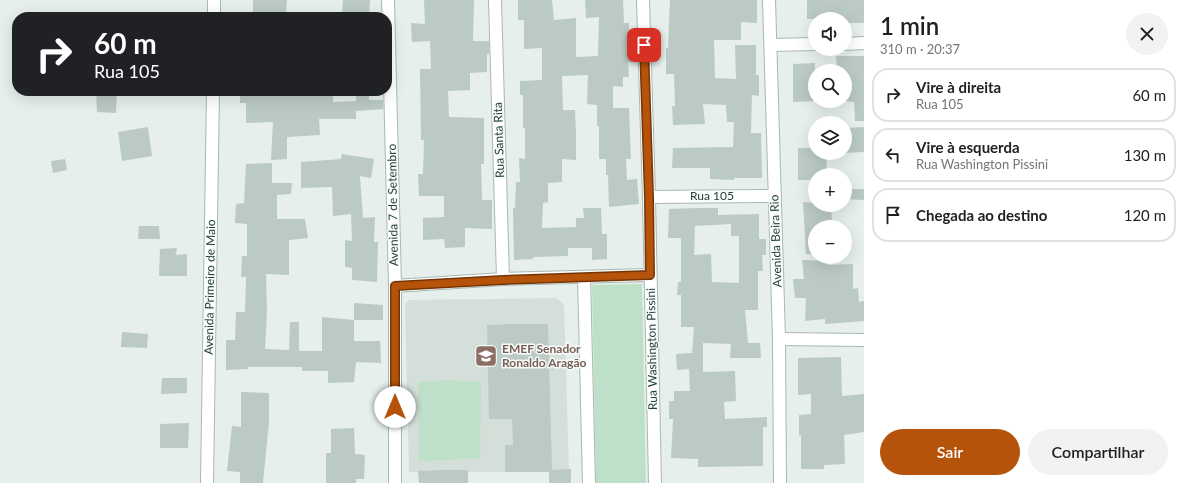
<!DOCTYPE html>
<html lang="pt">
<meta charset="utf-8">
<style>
body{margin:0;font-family:Lato,sans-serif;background:#f2f2f2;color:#202124;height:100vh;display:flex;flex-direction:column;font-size:15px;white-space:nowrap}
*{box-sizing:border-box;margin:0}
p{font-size:13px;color:#757577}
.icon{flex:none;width:22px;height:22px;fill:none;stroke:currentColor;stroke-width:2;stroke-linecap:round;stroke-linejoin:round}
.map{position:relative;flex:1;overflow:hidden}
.panel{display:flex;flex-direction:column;background:#fff;width:320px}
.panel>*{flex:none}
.guide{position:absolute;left:12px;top:12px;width:380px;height:84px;border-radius:16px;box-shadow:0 4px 16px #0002;background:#202124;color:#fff;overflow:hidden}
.fabs{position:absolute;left:808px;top:12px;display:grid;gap:8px}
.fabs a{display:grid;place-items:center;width:44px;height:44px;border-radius:50%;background:#fff;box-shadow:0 4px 16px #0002;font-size:20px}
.pin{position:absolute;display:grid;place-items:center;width:34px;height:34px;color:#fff;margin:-17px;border-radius:8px;box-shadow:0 2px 6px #0006}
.me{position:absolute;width:44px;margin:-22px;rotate:0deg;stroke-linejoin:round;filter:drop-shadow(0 0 3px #0008)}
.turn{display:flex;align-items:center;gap:14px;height:84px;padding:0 16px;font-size:18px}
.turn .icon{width:52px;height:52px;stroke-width:2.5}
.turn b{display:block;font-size:28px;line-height:34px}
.round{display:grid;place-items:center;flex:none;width:42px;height:42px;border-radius:21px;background:#f2f2f2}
.overview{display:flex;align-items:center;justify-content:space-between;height:68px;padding:0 16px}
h1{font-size:24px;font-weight:600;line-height:30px}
.button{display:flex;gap:8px;margin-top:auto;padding:8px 16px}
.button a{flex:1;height:46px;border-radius:24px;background:#b45309;color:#fff;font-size:16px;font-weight:600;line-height:46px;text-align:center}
.button a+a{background:#f2f2f2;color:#202124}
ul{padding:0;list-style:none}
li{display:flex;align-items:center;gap:12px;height:54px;margin:0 8px 6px;padding:0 8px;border:2px solid #e0e0e0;border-radius:16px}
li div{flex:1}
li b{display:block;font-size:15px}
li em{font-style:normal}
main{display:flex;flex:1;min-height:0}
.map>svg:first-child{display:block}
.built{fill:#d4dfda}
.green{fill:#bfe0c8}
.building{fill:#bbcac4;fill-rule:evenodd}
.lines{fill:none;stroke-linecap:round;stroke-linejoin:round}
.minor-casing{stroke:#a8b8b2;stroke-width:14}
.minor{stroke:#fff;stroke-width:12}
.route-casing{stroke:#753606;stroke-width:10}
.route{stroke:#b45309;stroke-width:7}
.labels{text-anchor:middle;stroke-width:3;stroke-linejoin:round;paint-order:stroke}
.street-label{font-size:12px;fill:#24423a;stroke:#f7fbf9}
.education-label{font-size:12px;font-weight:bold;fill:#785e54;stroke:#f7fbf9;text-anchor:start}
</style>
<main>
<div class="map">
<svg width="864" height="483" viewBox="0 0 864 483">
<rect width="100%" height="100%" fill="#e6efeb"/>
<polygon class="built" points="556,298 564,304 569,472 409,472 405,304 409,300"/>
<g class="green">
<polygon points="642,284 646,483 596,483 592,285"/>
<polygon points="449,380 481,382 480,458 450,460 419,461 418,382"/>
</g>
<g class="building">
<polygon points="253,0 287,0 286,17 253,17"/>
<polygon points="343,0 370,0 369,17 342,17"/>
<polygon points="424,0 474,0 473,41 489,41 489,54 487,54 487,72 470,73 470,90 448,91 449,117 484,118 484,164 481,164 482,200 492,200 492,229 465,228 465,247 445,248 444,239 423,240 423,218 444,217 444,196 419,196 418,174 423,174 424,140 421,140 420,69 431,69 430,41 412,42 411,23 425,24"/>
<polygon points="518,0 552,0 554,20 576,18 576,57 598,56 599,17 586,18 585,0 623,0 624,23 629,23 629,45 633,44 633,62 628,62 629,77 623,77 623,87 613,86 613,108 629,108 631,159 626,159 627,180 637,179 639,204 609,207 608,175 606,175 606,159 599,159 599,126 597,126 597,105 587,104 588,75 562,76 563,110 575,110 576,134 576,160 562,159 562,182 548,183 548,202 543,203 542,228 576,227 576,218 584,218 583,208 601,208 602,234 607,234 607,259 592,260 592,248 568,248 568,256 533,257 533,259 514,260 513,208 515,208 516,182 520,182 519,158 525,159 525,128 523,128 523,95 520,95 520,81 542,80 542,48 524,49 524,20 518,20"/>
<polygon points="670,0 757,0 757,23 741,22 741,40 714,40 715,78 736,79 735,45 756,45 756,75 759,75 759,96 752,95 751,133 761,133 762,178 734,178 734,180 710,179 710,168 672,168 673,148 733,147 734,122 727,122 726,105 703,104 705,124 673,125 672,106 675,106 674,74 666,74 666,48 668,48"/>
<polygon points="807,0 864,0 864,23 845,23 845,19 807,19"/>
<polygon points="836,56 864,56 864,121 855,121 854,102 845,101 845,71 837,71"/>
<polygon points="815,63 815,101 793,102 793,64"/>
<polygon points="96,91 117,91 116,113 97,112"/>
<polygon points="240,91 271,91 271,92 333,91 333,102 356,101 356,96 369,95 369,100 383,100 383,109 356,111 356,119 319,119 320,135 287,137 287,159 271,160 273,122 246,123 246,103 240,103"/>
<polygon points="148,127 152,156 122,161 118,132"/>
<polygon points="864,127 864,152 845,153 845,128"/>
<polygon points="798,148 815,148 815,153 827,153 826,175 815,175 815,180 798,180"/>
<polygon points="342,154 374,159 371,178 360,176 363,218 375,217 374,242 378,242 377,282 352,280 352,268 345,267 345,240 352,241 351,214 333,216 332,187 301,188 301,162 341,159"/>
<polygon points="65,159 67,170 53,173 51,161"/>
<polygon points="272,163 272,183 292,183 291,194 277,195 277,219 305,219 308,238 289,240 289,275 266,274 267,312 265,349 289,350 290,322 299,322 299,351 322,351 322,317 354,320 354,341 380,341 381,363 356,362 354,382 328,383 328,371 302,371 302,367 248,367 248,369 226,370 226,340 235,340 236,312 245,312 246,277 241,277 242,256 247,256 247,224 235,223 236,204 244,203 246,164"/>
<polygon points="845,189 864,189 864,200 845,199"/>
<polygon points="803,202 815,203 815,205 831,205 832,222 827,222 828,227 815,227 815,254 806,254"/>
<path d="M697 208H718V215L759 214V239H766V255H762L763 271H758V310H745L748 343H760L761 358H730L731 344 703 343V372L735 371 736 401 724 402 725 419 767 417V427H763V466L698 467V459L671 458 673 419H669V401H674V391H690L689 369 677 370 676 354 692 353 694 327H681V295H677L678 282H681V238H668L669 209ZM731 224V236H739V283L712 282 711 254 694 255 695 226Z"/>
<polygon points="139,226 159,226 160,239 138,239"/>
<polygon points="177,248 176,255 187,254 187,276 159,276 160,249"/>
<polygon points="802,260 828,261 828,265 853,264 853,289 858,288 859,302 864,301 864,321 825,324 825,319 805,321 806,298 795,298 793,279 804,279"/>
<polygon points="354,303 383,305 383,320 354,320"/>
<polygon points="513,324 548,324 552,470 571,469 571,483 549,483 549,472 505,472 505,445 513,445 512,419 489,419 487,325"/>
<polygon points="122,332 148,334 147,348 121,347"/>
<polygon points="841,357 842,396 864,394 864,432 844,435 845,464 824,465 824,469 801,469 801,435 799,436 799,415 811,414 811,394 798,395 798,358"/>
<polygon points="162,378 187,378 187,393 161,394"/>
<polygon points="241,392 269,393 269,422 263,483 240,483 240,472 227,471 232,426 241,427"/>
<polygon points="189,423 188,448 160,448 160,424"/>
<polygon points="354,428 355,454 365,455 364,479 356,479 356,483 326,483 326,453 331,453 331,429"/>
<polygon points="445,470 468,470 468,483 419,483 418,471"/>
</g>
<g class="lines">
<g class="minor-casing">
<g id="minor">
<polyline points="388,0 395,286 395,483"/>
<polyline points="495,0 503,279"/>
<polyline points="643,0 649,197 655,483"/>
<polyline points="769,0 779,339 780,483"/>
<polyline points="214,17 214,0"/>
<polyline points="845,44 864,43"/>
<polyline points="771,45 815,44"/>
<polyline points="649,197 775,196"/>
<polyline points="584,277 589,483"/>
<polyline points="395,286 503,279 650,275"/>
<polyline points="779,339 864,340"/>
<polyline points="207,483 213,91"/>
</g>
</g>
<use href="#minor" class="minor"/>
</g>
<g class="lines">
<g class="route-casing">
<polyline id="route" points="395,407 395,286 503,280 650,275 649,197 644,45"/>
</g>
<use href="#route" class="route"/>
</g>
<defs>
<g id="school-square" transform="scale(1.15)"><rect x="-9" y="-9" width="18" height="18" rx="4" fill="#8d6e63" stroke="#f7fbf9"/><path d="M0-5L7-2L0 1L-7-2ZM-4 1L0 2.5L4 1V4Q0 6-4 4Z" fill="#fff"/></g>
</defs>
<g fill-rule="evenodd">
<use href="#school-square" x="486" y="356"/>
</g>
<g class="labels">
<g class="street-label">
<text transform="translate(499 140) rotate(-92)" y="4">Rua Santa Rita</text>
<text x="712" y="200">Rua 105</text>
<text transform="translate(393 205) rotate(-91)" y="4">Avenida 7 de Setembro</text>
<text transform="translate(776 241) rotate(-92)" y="4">Avenida Beira Rio</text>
<text transform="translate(210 287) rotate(-89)" y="4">Avenida Primeiro de Maio</text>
<text transform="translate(652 349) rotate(-91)" y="4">Rua Washington Pissini</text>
</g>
<g class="education-label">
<text x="502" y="353">EMEF Senador<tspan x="502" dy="14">Ronaldo Aragão</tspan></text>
</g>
</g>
</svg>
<div class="fabs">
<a><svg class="icon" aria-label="sound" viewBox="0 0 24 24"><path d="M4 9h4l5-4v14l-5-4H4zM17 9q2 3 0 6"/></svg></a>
<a><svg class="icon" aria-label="search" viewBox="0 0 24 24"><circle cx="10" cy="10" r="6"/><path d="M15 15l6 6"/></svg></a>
<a><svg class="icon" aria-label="layers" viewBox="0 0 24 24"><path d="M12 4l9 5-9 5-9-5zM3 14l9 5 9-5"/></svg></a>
<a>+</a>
<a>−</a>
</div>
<div class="pin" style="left:644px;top:45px;background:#d93025"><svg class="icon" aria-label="arrive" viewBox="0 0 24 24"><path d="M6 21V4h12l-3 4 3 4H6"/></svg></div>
<svg class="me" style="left:395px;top:407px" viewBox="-20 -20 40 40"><circle r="19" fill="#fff"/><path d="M0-13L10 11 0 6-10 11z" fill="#b45309"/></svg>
<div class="guide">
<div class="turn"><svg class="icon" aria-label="right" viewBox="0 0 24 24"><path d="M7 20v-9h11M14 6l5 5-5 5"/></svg><div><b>60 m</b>Rua 105</div></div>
</div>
</div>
<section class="panel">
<div class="overview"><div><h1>1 min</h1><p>310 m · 20:37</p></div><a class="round"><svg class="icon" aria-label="close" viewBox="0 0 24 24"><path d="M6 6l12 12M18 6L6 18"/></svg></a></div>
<ul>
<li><svg class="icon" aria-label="right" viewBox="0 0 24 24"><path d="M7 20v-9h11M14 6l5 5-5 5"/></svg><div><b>Vire à direita</b><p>Rua 105</p></div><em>60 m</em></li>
<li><svg class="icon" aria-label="left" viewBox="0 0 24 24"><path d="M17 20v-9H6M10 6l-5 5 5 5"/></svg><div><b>Vire à esquerda</b><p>Rua Washington Pissini</p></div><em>130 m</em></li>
<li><svg class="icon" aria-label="arrive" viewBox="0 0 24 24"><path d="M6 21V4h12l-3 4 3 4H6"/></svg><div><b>Chegada ao destino</b></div><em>120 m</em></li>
</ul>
<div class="button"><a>Sair</a><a>Compartilhar</a></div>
</section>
</main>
